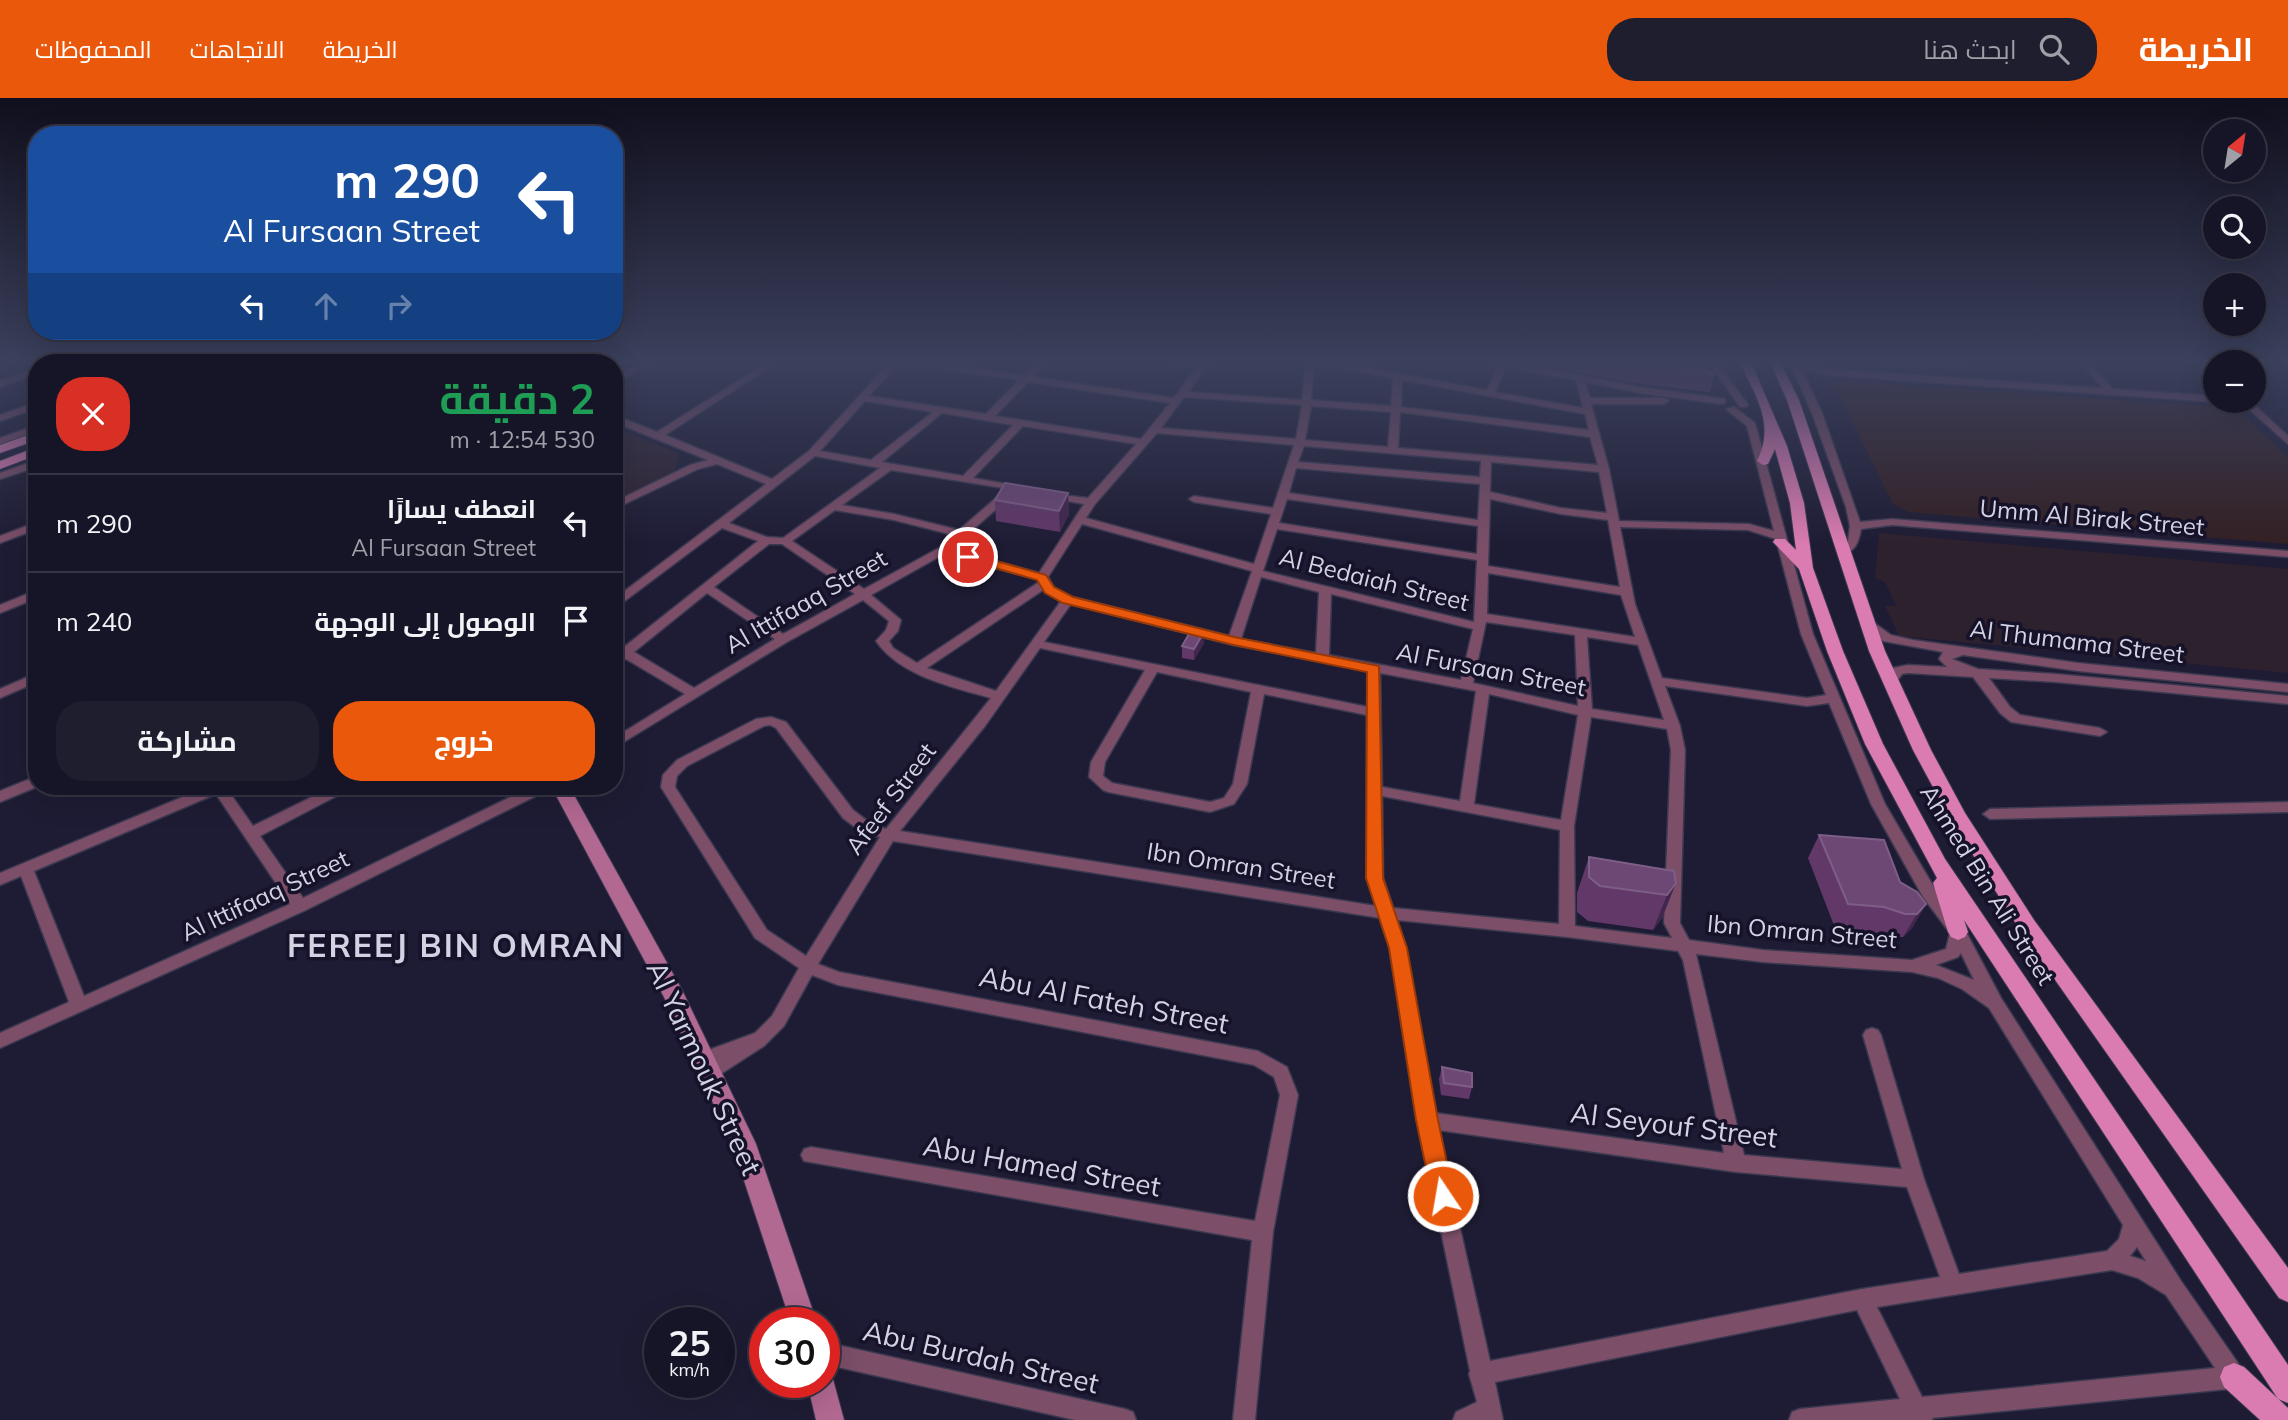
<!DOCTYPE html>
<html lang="ar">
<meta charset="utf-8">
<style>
body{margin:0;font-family:Mulish,Cairo,sans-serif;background:#1f1e2f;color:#f1f3f6;direction:rtl;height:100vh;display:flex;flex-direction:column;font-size:26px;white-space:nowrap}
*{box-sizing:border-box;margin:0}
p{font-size:23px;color:#9e9fa7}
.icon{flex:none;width:38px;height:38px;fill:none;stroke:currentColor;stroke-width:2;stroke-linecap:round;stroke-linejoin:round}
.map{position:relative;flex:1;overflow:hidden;direction:ltr}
.sheet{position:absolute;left:28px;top:256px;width:595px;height:441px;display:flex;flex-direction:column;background:#161527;border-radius:28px;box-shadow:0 7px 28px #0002,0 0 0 2px #353444;direction:rtl}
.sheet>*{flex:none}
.hud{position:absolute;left:28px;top:28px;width:595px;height:214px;border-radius:28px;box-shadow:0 7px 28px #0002,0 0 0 2px #353444;direction:rtl;background:#1a4fa0;color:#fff;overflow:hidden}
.needle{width:46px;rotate:30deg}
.controls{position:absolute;left:2203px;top:21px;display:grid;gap:14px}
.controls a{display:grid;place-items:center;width:63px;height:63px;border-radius:50%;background:#161527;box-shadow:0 7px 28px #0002,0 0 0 2px #353444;font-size:35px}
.speed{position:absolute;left:644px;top:1209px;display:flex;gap:14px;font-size:35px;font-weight:700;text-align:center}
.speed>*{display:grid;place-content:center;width:91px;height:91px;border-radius:50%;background:#161527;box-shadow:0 7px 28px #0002,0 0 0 2px #353444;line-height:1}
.speed small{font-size:18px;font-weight:400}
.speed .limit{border:10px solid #d22;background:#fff;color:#111}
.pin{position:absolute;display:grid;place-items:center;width:60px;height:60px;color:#fff;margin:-30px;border:4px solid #fff;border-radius:50%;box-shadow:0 2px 7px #0007}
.me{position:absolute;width:77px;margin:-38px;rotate:348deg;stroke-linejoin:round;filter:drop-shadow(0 0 5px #0008)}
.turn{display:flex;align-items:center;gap:24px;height:147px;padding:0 28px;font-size:32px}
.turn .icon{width:91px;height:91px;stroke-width:2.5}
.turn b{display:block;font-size:49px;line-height:60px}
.lanes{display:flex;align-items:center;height:66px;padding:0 28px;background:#0003;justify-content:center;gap:35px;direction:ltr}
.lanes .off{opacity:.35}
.round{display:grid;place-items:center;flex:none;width:74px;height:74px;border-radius:28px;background:#1f1e2f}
.head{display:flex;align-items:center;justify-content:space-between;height:119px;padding:0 28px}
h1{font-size:42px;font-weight:700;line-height:52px;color:#1e9e55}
.button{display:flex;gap:14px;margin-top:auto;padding:14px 28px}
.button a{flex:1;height:80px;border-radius:28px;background:#ea580c;color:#fff;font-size:28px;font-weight:700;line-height:80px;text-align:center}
.button a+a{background:#1f1e2f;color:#f1f3f6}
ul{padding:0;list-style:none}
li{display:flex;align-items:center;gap:21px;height:98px;padding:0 28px;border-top:2px solid #353444}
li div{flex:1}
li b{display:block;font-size:26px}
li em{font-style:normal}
header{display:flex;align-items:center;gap:42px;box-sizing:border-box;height:98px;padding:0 35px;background:#ea580c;color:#fff}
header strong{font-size:33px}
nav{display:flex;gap:38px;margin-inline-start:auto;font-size:24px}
.search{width:490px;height:63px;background:#1f1e2f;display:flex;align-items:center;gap:18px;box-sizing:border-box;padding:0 24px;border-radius:28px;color:#9e9fa7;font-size:26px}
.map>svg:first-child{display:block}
.education{fill:#2e212e}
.medical{fill:#332023}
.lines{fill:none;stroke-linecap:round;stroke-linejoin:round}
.street-casing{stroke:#3b3950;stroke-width:3}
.secondary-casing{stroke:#3b3950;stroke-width:2}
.primary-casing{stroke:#3b3950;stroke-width:2}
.street{fill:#7c4e68;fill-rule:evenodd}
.secondary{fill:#b16891;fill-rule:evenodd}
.primary{fill:#da7bb1;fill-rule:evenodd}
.wall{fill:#613868}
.shaded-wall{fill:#41264e}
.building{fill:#6d4875;stroke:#7d5e87;stroke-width:2}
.route{fill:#ea580c;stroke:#983908;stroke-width:2}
.labels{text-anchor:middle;stroke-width:7;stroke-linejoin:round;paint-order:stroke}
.street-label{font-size:24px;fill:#d3d2e3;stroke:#15122a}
.near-street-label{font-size:28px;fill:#d3d2e3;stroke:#15122a}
.district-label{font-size:32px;font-weight:bold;letter-spacing:2px;fill:#d3d2e3;stroke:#15122a}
</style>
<header>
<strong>الخريطة</strong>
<div class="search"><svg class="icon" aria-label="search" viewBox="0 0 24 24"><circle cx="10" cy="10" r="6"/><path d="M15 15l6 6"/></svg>ابحث هنا</div>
<nav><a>الخريطة</a><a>الاتجاهات</a><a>المحفوظات</a></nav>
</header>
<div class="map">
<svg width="2288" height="1322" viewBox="0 0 2288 1322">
<rect width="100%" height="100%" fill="#1e1c34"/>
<g class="education">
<polygon points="614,329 679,356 674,374 614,404"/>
<polygon points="1879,435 2288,471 2288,575 1899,538 1885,508 1896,508 1885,484 1875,480"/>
</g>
<polygon class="medical" points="1843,283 2223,309 2242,316 2288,360 2288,446 1909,414 1893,406 1834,287"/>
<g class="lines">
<g class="street-casing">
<g id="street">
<polygon points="58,262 70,262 68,264 56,264"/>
<polygon points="151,262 159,262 158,264 150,264"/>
<polygon points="211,262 223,262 221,264 209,264"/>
<polygon points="289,262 301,262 299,264 287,264"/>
<polygon points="466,262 478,262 480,264 468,264"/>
<polygon points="517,262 528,262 526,264 515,264"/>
<polygon points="646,262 656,262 614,286 614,279"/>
<path d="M771 262H781L665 337 772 381 809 353 892 262H917L1024 278 1039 262H1048L1033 279 1174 300 1197 269 1166 265 1162 262 1201 264 1203 262H1211L1188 294 1302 302 1306 262H1326L1487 292 1498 267 1480 262H1497L1640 289 1725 301V305L1722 306 1640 295 1585 284 1590 300H1664L1669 303 1664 306H1591L1609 371 1619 423 1749 426 1774 433 1747 328 1726 311 1734 309 1755 325 1813 536 1885 706 1935 791 1964 830 2001 900 2181 1183 2242 1271 2247 1283 2244 1291 2236 1294 2228 1291 1932 1320 1933 1322H1789L1792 1314 1800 1311 1900 1301 1857 1212 1495 1284 1503 1322H1453L1456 1314 1477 1304 1469 1276 1470 1273 1418 1022 1390 850 1380 820 893 743 818 866 839 874 1258 953 1287 969 1298 997 1273 1134 1255 1322H1233L1252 1142 804 1063 801 1057 804 1051 811 1049 1255 1123 1280 997 1274 979 1254 967 838 887 812 877 784 928 764 948 716 979 710 982 704 979 701 974 704 968 698 966 695 961 698 956 755 935 772 918 799 870 755 840 661 689 663 677 677 662 756 621 771 619 786 624 853 712 870 725 886 731 991 600C952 589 900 578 876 543L886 532 889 523 863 502 787 544 614 650V640L685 596 626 561 614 568V557L758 443 722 430 614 511V501L766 386 717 366 698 371 614 411V404L690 367 708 362 614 324V317L657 334ZM900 264 901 265 1019 282 986 316 869 298ZM1314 265 1393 280 1391 308 1311 302ZM1506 269 1576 282 1583 310 1495 294ZM1402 282 1585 316 1589 332 1401 309ZM1028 284 1170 305 1141 341 995 318ZM1184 299 1302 307 1296 341 1161 330ZM865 303 933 314 871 362 820 353ZM1311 308 1391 314 1388 349 1305 342ZM1400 314 1590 339 1598 367 1398 350ZM942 315 1013 327 963 378 882 364ZM1023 328 1136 346 1088 400 1045 395V399L1084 406 1039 475 951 451 1011 398V394H1003L959 432 894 416 842 407 891 372 1023 393V389L973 380ZM1157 335 1294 347 1273 410 1194 398 1189 401 1194 404 1271 416 1254 466 1086 420 1095 406ZM1304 348 1481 363 1480 379 1298 364ZM815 358 880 370 783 440 767 439 729 425ZM1491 364 1599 374 1607 415 1561 410 1490 394ZM1296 370 1480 386 1478 422 1289 395ZM1287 401 1478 428 1477 456 1279 425ZM1490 401 1561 416 1608 422 1620 489 1488 468ZM835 412 894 422 953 437 939 450 864 491 792 443ZM1082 426 1252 473 1229 538 1072 499 1054 490 1048 479ZM1620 429 1748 432 1776 441 1801 536 1826 597 1807 600 1662 580 1635 506ZM1277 431 1477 462 1474 524 1263 473ZM769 446H782L855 496 783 536 714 489ZM944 456 1037 481 1039 484 917 565 893 550 889 543 898 533 901 522 871 497ZM1488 475 1621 497 1635 539 1487 516ZM1261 479 1319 494 1316 555 1241 541ZM1043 492 1061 503 996 593 927 570ZM707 495 775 541 694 590 634 554ZM1331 496 1473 531 1461 582 1329 557ZM1071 506 1234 547 1368 572V609L1044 544ZM1486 524 1575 537 1578 608 1473 585ZM1587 539 1638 547 1664 622 1592 611ZM1040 550 1145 572 1091 664 1089 679 1103 692 1108 694 1210 714 1234 706 1247 686 1264 596 1367 617V780L1376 808 900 733 985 628ZM1157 574 1251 594 1233 686 1224 700 1210 704 1112 685 1103 678 1105 664ZM1380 575 1476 593 1460 703 1382 689ZM1665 588 1807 608 1829 605 1871 706 1923 799 1950 835 1946 851 1912 862 1763 852 1689 842 1680 825 1685 652 1680 628ZM1489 596 1578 617 1561 722 1474 706ZM1591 619 1667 631 1671 652 1664 825 1672 840 1575 828 1574 728ZM770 627 776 630 843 720 860 733 880 739 806 858 767 832 675 689 677 678 687 668 764 628ZM1382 698 1560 732 1559 826 1393 810 1383 780ZM1397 822 1567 839 1678 853 1683 862 1724 1055 1435 1015 1406 850ZM1961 855 1974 882 1936 867 1958 859ZM1696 856 1763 864 1912 874 1938 880 1962 891 1989 910 2123 1127 2119 1141 2107 1153 1959 1176 1924 1081 1881 937 1878 932 1872 930 1866 932 1863 937 1902 1071 1744 1057ZM1438 1032 1736 1074 1907 1089 1940 1179 1862 1191 1490 1263ZM2137 1149 2146 1163 2130 1158ZM2112 1172 2138 1180 2166 1197 2215 1270 1922 1299 1877 1209Z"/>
<polygon points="1707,262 1715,262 1748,307 1746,309 1740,309"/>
<path d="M1789 262H1797L1826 271 2103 290 2078 262H2087L2113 291 2216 298V303H2220L2216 304 1825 277 1801 270 1822 315 1860 424 1892 421 2288 453V459L1892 427 1861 431C1859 443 1855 457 1840 454V450L1848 444 1850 428 1846 409 1812 315Z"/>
<polygon points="2193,262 2202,262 2216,274 2216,282"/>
<polygon points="37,270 37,276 0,289 0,283"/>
<polygon points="2240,303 2250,303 2288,338 2288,346"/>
<polygon points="37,304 37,310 0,323 0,317"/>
<polygon points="37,327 37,333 0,346 0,340"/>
<polygon points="37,362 37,369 0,381 0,375"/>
<polygon points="37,424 37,431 0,445 0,438"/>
<polygon points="37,492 37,500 0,515 0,507"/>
<polygon points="1867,520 1891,537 1913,542 2078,565 2288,586 2288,594 2078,573 1963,557 1952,561 1978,571 2056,576 2288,598 2288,606 2056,584 1989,580 2010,609 2020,617 2100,630 2107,634 2100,638 2011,624 2000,615 1973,579 1908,575 1902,576 1895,586 1885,586 1883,583 1893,570 1908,567 1947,569 1939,561 1943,554 1883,543 1863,527 1861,524"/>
<polygon points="37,575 37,584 0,600 0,591"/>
<polygon points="37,678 37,688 39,688 0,704 0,693"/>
<path d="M209 688H225L253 728 334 688H352L350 691 260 738 303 800 533 688H552L550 691 306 812 0 950V935L69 904 21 778 0 787V775ZM216 696 290 806 84 898 34 773Z"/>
<polygon points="2288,704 2288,714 1990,721 1983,716 1990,711"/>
<polygon points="824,1244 1125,1311 1133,1314 1136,1322 1075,1322 824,1266"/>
</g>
</g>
<g class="secondary-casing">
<g id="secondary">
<polygon points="551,688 569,688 682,892 756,1046 817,1225 791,1225 732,1046 664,899"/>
<polygon points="824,1272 831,1274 844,1322 816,1322 807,1284 824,1284"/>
</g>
</g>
<g class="primary-casing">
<g id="primary">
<path d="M1739 262H1750L1787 348 1804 405 1813 470 1843 553 1883 646 1945 761 2288 1267V1305L2278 1301 1964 822 1968 834 1965 839 1958 842 1951 839 1948 834 1933 785 1937 780 1865 646 1827 553 1799 471 1773 444 1775 441H1785L1796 452 1790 405 1775 351 1768 366 1763 367 1757 363C1776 325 1755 297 1739 262Z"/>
<polygon points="1769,262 1779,262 1799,302 1885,553 1931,652 1965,715 2034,822 2288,1170 2288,1204 2279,1200 2020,832 1948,717 1913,652 1869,553 1787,302"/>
<polygon points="37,334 37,342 0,355 0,347"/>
<polygon points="37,349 37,357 0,371 0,363"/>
<polygon points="2234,1265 2244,1269 2288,1310 2288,1322 2260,1322 2224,1289 2220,1279 2224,1269"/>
</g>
</g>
<use href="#street" class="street"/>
<use href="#secondary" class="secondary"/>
<use href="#primary" class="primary"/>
</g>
<g class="wall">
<polygon points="1536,262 1670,262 1715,276 1710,294 1640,286 1537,267"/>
<polygon points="1875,262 1969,262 1965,270 1877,265"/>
<polygon points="1068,395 1069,416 1060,434 996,423 995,402"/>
<polygon points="1204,534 1204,545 1194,562 1182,560 1182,548"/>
<polygon points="1819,737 1900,784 1926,806 1912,830 1903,839 1891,840 1870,833 1835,830 1808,760"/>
<polygon points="1589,759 1676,785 1662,820 1653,832 1588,823 1577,814 1577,795"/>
<polygon points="1442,969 1472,989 1469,1001 1441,997 1439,981"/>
</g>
<g class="shaded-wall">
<polygon points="1068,395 1069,416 1060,434 1059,413"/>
<polygon points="1204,534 1204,545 1194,562 1194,551"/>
<polygon points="1676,785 1662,820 1653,832 1667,797"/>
<polygon points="1926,806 1912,830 1903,839 1917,816"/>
</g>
<g class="building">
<polygon points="386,262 407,262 413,264 380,264"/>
<polygon points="1609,262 1669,262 1697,266 1715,276 1645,268"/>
<polygon points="1005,385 1068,395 1059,413 995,402"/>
<polygon points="1192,531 1204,534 1194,551 1182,548"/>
<polygon points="1819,737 1884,742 1900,784 1917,794 1926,806 1917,816 1905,816 1884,809 1848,806"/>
<polygon points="1589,759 1674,773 1676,785 1667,797 1600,788 1589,779"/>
<polygon points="1442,969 1472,975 1472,989 1444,985"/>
</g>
<linearGradient id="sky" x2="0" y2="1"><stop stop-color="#100f1d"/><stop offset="0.59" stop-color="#3b405c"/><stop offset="1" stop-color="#3b405c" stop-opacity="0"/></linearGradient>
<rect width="2288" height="447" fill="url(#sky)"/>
<polygon class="route" points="968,455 1046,477 1054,489 1073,499 1234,539 1379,568 1383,780 1407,850 1438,1022 1454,1098 1451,1106 1443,1109 1435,1106 1432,1098 1416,1022 1389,850 1366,780 1367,574 1234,547 1063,505 1045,495 1037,482 963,461 963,456"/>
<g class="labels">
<g class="street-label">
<text transform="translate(2092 420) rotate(5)" y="8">Umm Al Birak Street</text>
<text transform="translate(1374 482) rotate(14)" y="8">Al Bedaiah Street</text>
<text transform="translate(806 504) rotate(-30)" y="8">Al Ittifaaq Street</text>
<text transform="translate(2077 544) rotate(7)" y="8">Al Thumama Street</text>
<text transform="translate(1491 572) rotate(11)" y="8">Al Fursaan Street</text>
<text transform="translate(891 701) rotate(-53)" y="8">Afeef Street</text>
<text transform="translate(1241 768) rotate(9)" y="8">Ibn Omran Street</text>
<text transform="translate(1987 787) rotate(58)" y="8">Ahmed Bin Ali Street</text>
<text transform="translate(265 798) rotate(-25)" y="8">Al Ittifaaq Street</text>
<text transform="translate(1802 834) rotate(5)" y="8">Ibn Omran Street</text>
</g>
<g class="near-street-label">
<text transform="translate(1104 902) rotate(11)" y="10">Abu Al Fateh Street</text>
<text transform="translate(704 970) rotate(65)" y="10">Al Yarmouk Street</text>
<text transform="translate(1674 1027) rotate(7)" y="10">Al Seyouf Street</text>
<text transform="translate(1042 1068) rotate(10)" y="10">Abu Hamed Street</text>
<text transform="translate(981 1259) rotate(13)" y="10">Abu Burdah Street</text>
</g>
<g class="district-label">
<text x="456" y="859">FEREEJ BIN OMRAN</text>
</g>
</g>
</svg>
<div class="controls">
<a><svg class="needle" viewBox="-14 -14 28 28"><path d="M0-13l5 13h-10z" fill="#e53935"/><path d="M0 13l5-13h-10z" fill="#9e9fa7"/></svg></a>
<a><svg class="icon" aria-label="search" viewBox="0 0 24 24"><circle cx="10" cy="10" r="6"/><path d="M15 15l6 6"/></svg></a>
<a>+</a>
<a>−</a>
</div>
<div class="speed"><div>25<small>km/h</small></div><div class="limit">30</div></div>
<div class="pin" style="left:968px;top:459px;background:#d93025"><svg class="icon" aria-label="arrive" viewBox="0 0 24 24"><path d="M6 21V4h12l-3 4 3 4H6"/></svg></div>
<svg class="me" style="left:1443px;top:1098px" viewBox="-20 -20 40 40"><circle r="17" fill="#ea580c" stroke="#fff" stroke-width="3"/><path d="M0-11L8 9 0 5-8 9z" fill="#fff"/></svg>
<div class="hud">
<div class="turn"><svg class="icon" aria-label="left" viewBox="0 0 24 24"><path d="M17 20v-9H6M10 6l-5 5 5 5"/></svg><div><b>290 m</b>Al Fursaan Street</div></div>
<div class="lanes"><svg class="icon" aria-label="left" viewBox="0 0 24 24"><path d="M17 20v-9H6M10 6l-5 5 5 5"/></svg><svg class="icon off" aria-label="ahead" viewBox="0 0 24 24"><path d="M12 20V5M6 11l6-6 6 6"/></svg><svg class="icon off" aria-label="right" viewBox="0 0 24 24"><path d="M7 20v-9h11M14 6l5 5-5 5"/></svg></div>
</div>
<section class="sheet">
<div class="head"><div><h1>2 دقيقة</h1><p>530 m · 12:54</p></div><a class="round" style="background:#d93025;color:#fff"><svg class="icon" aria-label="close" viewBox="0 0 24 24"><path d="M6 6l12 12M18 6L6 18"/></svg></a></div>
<ul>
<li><svg class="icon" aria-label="left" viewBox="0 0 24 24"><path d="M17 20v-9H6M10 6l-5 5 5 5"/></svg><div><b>انعطف يسارًا</b><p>Al Fursaan Street</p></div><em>290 m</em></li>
<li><svg class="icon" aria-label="arrive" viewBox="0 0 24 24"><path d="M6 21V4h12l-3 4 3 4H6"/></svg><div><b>الوصول إلى الوجهة</b></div><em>240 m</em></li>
</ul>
<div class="button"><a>خروج</a><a>مشاركة</a></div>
</section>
</div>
